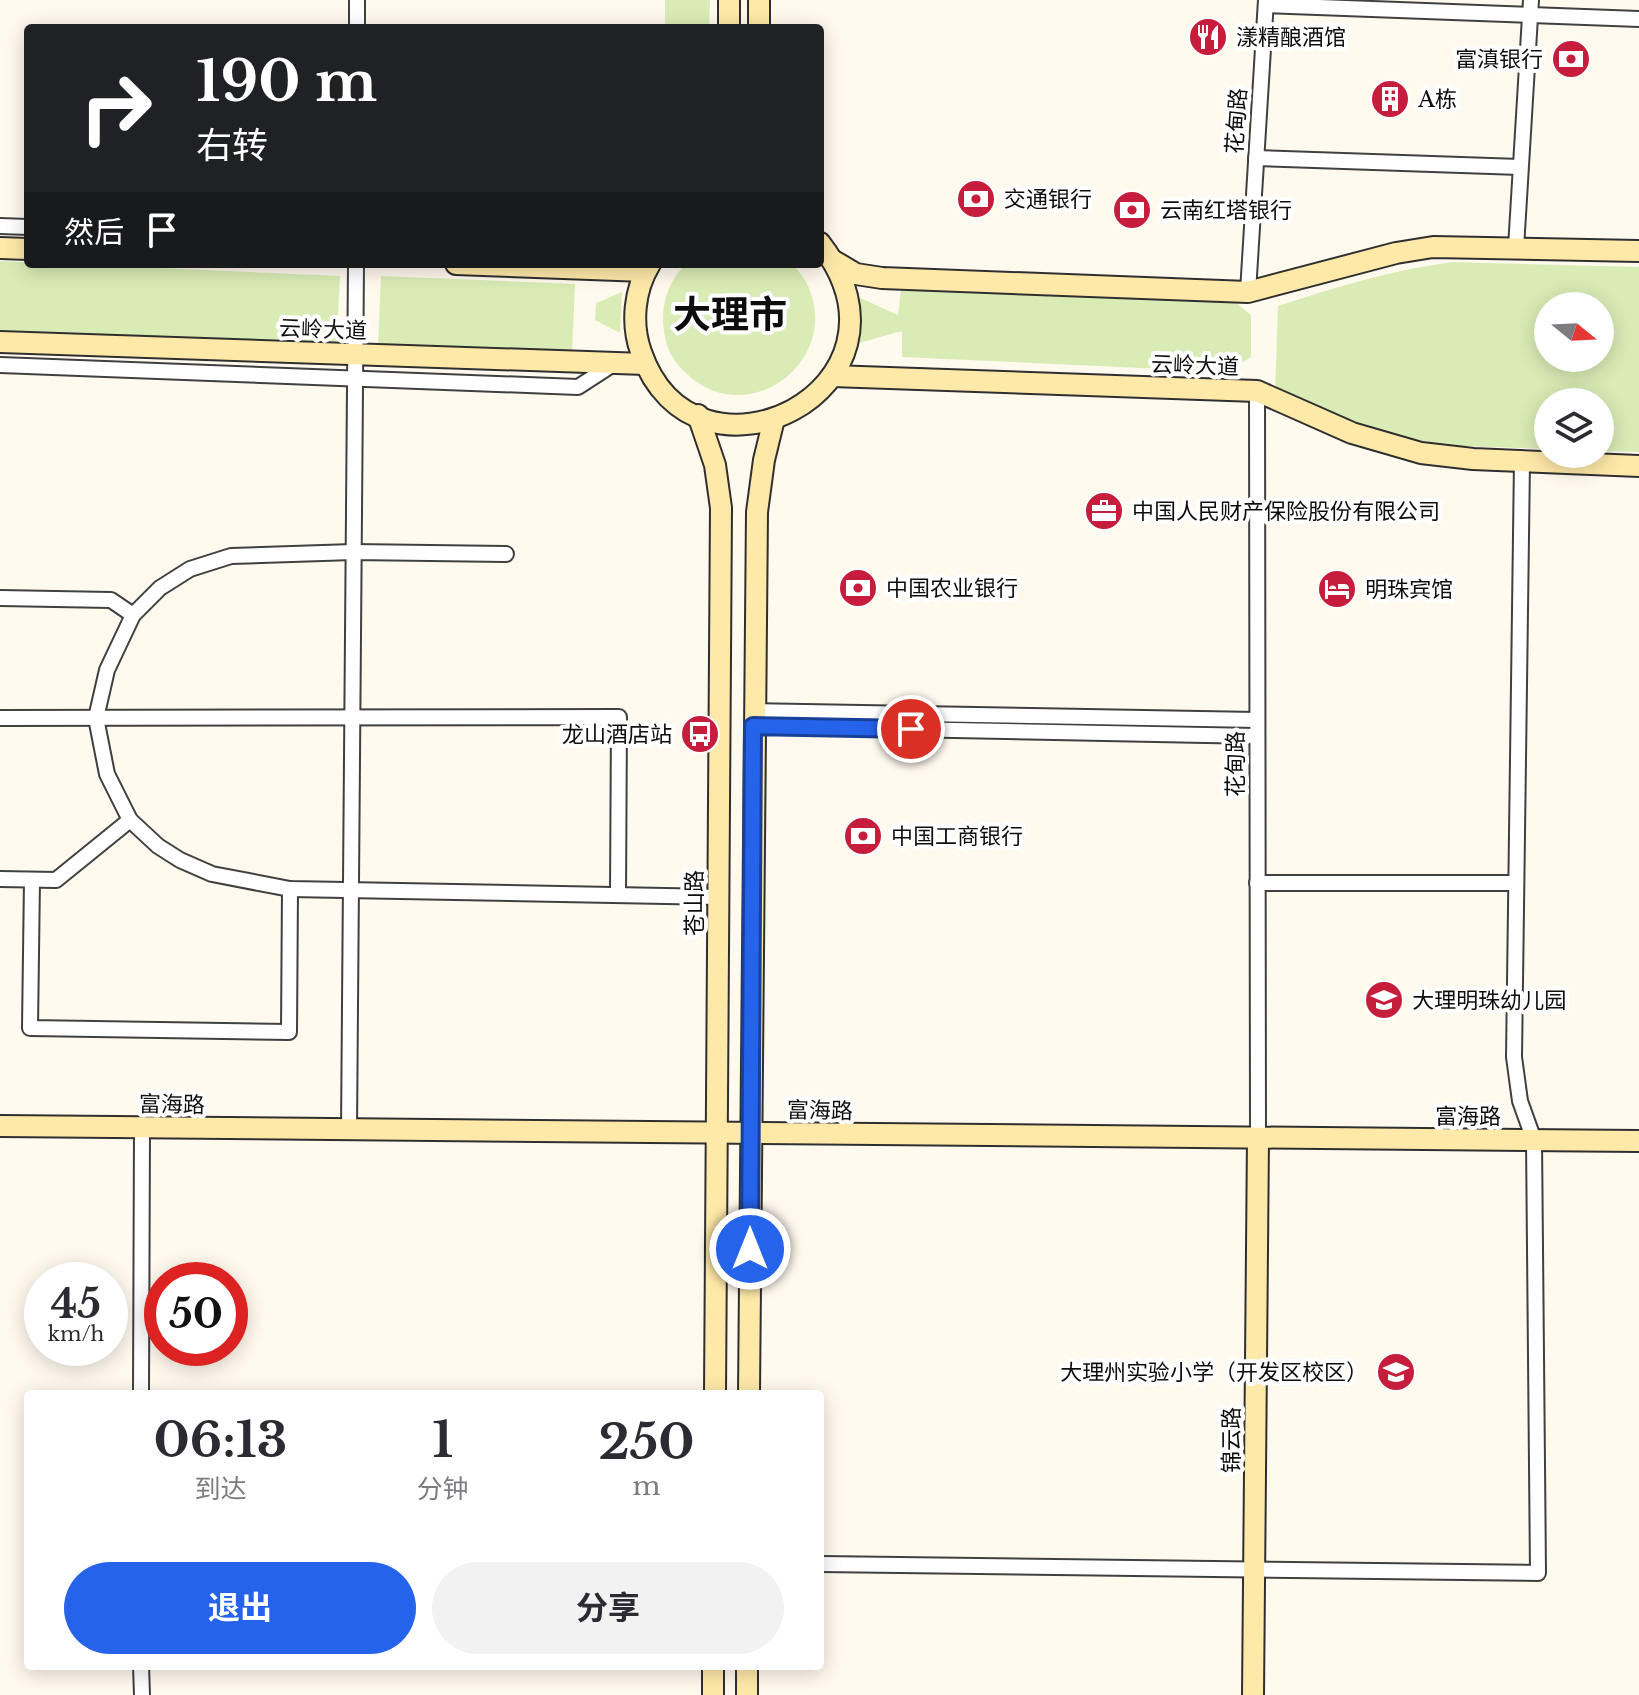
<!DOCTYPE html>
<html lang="zh">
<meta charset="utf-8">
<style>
body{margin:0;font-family:"Libre Baskerville","Noto Sans SC",serif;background:#f2f2f3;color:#2b2b33;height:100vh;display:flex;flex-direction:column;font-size:30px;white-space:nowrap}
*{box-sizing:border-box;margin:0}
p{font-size:26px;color:#7c7c81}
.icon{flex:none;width:44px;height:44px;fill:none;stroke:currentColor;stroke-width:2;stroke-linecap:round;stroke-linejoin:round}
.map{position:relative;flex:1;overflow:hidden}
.panel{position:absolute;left:24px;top:1390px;width:800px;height:280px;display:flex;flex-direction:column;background:#fff;border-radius:8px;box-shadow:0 4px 20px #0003}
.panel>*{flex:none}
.banner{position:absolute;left:24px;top:24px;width:800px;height:244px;border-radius:8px;box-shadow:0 4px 20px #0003;background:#202124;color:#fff;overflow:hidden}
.needle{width:52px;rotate:108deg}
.fabs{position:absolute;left:1534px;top:292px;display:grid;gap:16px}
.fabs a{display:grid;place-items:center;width:80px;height:80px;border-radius:50%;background:#fff;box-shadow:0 4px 20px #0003;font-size:40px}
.speed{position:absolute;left:24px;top:1262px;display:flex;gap:16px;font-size:40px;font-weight:700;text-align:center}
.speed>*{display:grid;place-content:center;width:104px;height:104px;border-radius:50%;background:#fff;box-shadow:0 4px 20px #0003;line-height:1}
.speed small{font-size:20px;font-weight:400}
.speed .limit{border:12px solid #d22;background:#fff;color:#111}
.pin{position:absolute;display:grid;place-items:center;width:68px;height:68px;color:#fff;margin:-34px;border:4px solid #fff;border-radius:50%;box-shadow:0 2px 8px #0007}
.me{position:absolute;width:88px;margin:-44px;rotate:0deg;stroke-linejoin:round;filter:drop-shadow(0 0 6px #0008)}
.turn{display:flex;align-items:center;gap:28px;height:168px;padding:0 40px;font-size:36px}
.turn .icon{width:104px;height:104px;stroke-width:2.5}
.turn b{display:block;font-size:56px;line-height:68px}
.then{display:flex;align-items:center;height:76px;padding:0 40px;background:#0003;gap:16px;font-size:30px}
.eta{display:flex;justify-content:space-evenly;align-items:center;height:136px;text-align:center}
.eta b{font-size:48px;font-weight:700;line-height:56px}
.primary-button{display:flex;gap:16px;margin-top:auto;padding:16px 40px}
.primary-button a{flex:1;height:92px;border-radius:48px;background:#2563eb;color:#fff;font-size:32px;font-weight:700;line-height:92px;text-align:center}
.primary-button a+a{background:#f2f2f3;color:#2b2b33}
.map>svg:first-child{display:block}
.green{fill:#d9ecb5;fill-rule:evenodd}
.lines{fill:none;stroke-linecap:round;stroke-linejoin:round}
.street-casing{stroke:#404040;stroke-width:18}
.secondary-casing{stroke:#2f2f2f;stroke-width:24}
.street{stroke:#fff;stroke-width:14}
.secondary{stroke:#ffe9a9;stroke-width:20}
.route-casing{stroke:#184099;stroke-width:20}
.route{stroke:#2563eb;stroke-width:14}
.labels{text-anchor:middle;stroke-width:8;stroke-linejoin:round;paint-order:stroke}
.poi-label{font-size:22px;fill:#0d0d0d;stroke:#fff;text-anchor:start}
.street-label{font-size:22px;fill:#0d0d0d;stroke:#fff}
.town-label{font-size:38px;font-weight:bold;fill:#0d0d0d;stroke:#fff}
</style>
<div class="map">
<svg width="1639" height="1695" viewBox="0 0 1639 1695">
<rect width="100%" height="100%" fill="#fff9ee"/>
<g class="green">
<polygon points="665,0 710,0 709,28 665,28"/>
<polygon points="0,261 340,276 336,353 0,338"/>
<path d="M1452 262 1639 267V452L1600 451V402H1548V449L1437 445 1403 438 1275 393 1278 306C1336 287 1392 270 1452 262ZM1548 306H1600V358H1548Z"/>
<path d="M686 264H793C797 270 804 277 807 284 844 360 747 433 686 373 673 362 666 348 664 331 660 306 668 281 686 264Z"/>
<polygon points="381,276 575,284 572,353 378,345"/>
<polygon points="901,289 1230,298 1251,315 1251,357 1227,372 902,357 902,331 855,344 856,296 898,315"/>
<polygon points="622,292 620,333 595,320 596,303"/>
</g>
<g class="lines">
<g class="street-casing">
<g id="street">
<polyline points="1266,5 1639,19"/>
<polyline points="357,28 357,0"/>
<polyline points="1256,158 1520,167"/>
<polyline points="0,226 28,227"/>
<polyline points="1516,248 1531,0"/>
<polyline points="1248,292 1266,0"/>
<polyline points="0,365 578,387 615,363"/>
<polyline points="1257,391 1258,1138"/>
<polyline points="506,554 353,552 231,556 190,569 160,588 133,615 107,670 96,718 107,774 130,820 158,846 180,860 212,874 290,889 718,897"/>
<polyline points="0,598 111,600 133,615"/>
<polyline points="753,711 1257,720"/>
<polyline points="0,718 619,717 618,895"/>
<polyline points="753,726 1257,736"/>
<polyline points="0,879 56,880 130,820"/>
<polyline points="32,880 30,1028 289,1032 290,889"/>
<polyline points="1257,883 1516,883"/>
<polyline points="349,1130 356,264"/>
<polyline points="141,1394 142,1128"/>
<polyline points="820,1564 1538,1573 1534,1140 1520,1101 1514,1057 1522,461"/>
<polyline points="141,1666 142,1695"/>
</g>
</g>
<g class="secondary-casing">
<g id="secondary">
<polyline points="729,28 729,0"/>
<polyline points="759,28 759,0"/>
<polyline points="0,248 28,249"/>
<polyline points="834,261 856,274 882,278 1248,292 1396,253 1433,247 1639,251"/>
<polyline points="456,264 645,271"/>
<path d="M650 264C634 290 631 324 641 352 694 506 933 389 820 243"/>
<polyline points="0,342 645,364"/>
<polyline points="832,376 1257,391 1352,433 1421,453 1473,459 1639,466"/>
<polyline points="698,415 715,465 721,508 715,1394"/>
<polyline points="0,1126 1639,1141"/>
<polyline points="749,1394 757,512 764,460 774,419"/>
<polyline points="713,1695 713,1666"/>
<polyline points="747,1695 747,1666"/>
<polyline points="1253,1695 1258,1138"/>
</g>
</g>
<use href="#street" class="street"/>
<use href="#secondary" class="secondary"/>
</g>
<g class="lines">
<g class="route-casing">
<polyline id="route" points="750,1249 753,726 911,729"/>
</g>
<use href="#route" class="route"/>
</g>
<defs>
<g id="restaurant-disc" transform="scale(2)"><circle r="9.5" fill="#c61d3c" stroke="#fff"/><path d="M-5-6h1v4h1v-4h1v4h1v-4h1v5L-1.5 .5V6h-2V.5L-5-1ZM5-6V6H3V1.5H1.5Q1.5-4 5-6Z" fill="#fff"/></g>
<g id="bank-disc" transform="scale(2)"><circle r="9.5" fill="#c61d3c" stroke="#fff"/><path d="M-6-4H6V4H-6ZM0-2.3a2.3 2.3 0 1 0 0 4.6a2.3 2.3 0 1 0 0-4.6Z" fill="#fff"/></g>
<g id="building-disc" transform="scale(2)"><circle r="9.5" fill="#c61d3c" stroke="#fff"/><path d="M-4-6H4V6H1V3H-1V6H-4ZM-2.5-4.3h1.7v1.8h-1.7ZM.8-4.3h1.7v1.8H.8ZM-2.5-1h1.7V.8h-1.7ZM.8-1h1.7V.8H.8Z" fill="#fff"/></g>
<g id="office-disc" transform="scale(2)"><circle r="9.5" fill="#c61d3c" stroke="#fff"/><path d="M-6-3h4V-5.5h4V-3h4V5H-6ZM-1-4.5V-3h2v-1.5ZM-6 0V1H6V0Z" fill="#fff"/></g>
<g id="hotel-disc" transform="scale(2)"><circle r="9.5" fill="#c61d3c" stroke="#fff"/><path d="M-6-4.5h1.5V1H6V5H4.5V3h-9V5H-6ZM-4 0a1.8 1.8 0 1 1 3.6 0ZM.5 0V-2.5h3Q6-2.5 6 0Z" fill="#fff"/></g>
<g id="bus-disc" transform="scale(2)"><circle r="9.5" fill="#c61d3c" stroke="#fff"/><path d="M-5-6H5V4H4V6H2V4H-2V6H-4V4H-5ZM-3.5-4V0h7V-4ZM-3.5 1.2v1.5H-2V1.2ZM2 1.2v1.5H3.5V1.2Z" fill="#fff"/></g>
<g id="school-disc" transform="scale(2)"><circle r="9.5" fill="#c61d3c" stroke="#fff"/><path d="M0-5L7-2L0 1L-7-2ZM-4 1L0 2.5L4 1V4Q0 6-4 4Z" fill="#fff"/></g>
</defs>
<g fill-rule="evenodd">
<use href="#restaurant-disc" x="1208" y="37"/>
<use href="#bank-disc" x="1571" y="59"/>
<use href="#building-disc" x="1390" y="99"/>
<use href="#bank-disc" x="976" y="199"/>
<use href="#bank-disc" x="1132" y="210"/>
<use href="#office-disc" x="1104" y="511"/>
<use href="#bank-disc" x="858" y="588"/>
<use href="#hotel-disc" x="1337" y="589"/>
<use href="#bus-disc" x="700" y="734"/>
<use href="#bank-disc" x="863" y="836"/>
<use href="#school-disc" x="1384" y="1000"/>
<use href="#school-disc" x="1396" y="1372"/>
</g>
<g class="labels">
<g class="poi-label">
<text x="1236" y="45">漾精酿酒馆</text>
<text x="1543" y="67" text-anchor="end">富滇银行</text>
<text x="1418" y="107">A栋</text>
<text x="1004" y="207">交通银行</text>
<text x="1160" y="218">云南红塔银行</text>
<text x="1132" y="519">中国人民财产保险股份有限公司</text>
<text x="886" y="596">中国农业银行</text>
<text x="1365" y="597">明珠宾馆</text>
<text x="672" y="742" text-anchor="end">龙山酒店站</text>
<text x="891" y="844">中国工商银行</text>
<text x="1412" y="1008">大理明珠幼儿园</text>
<text x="1368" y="1380" text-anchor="end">大理州实验小学（开发区校区）</text>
</g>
<g class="street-label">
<text transform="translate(1236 121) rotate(-86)" y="8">花甸路</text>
<text transform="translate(323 329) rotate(2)" y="8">云岭大道</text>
<text transform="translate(1195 365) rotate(2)" y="8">云岭大道</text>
<text transform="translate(1235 764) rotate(-90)" y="8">花甸路</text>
<text transform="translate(694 903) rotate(-90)" y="8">苍山路</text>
<text transform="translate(172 1104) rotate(1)" y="8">富海路</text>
<text transform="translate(820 1110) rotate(1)" y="8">富海路</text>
<text x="1468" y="1124">富海路</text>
<text transform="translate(1231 1440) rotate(-90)" y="8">锦云路</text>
</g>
<g class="town-label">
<text x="730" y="328">大理市</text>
</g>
</g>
</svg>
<div class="fabs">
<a><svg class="needle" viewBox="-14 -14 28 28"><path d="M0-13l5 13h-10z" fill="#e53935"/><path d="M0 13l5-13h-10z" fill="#7c7c81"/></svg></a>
<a><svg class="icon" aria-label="layers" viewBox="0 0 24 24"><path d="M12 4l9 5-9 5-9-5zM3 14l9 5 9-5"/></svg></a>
</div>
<div class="speed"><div>45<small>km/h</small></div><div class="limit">50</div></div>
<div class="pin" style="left:911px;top:729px;background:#d93025"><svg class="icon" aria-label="arrive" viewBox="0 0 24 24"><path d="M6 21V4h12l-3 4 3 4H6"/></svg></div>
<svg class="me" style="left:750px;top:1249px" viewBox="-20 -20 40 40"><circle r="17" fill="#2563eb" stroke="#fff" stroke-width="3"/><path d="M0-11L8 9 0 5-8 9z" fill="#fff"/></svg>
<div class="banner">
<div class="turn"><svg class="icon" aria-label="right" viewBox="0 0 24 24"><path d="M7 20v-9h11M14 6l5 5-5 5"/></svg><div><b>190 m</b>右转</div></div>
<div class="then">然后<svg class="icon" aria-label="arrive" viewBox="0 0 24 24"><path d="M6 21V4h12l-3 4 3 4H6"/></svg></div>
</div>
<section class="panel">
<div class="eta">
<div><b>06:13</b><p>到达</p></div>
<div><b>1</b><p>分钟</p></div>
<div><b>250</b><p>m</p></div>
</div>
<div class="primary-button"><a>退出</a><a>分享</a></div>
</section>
</div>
